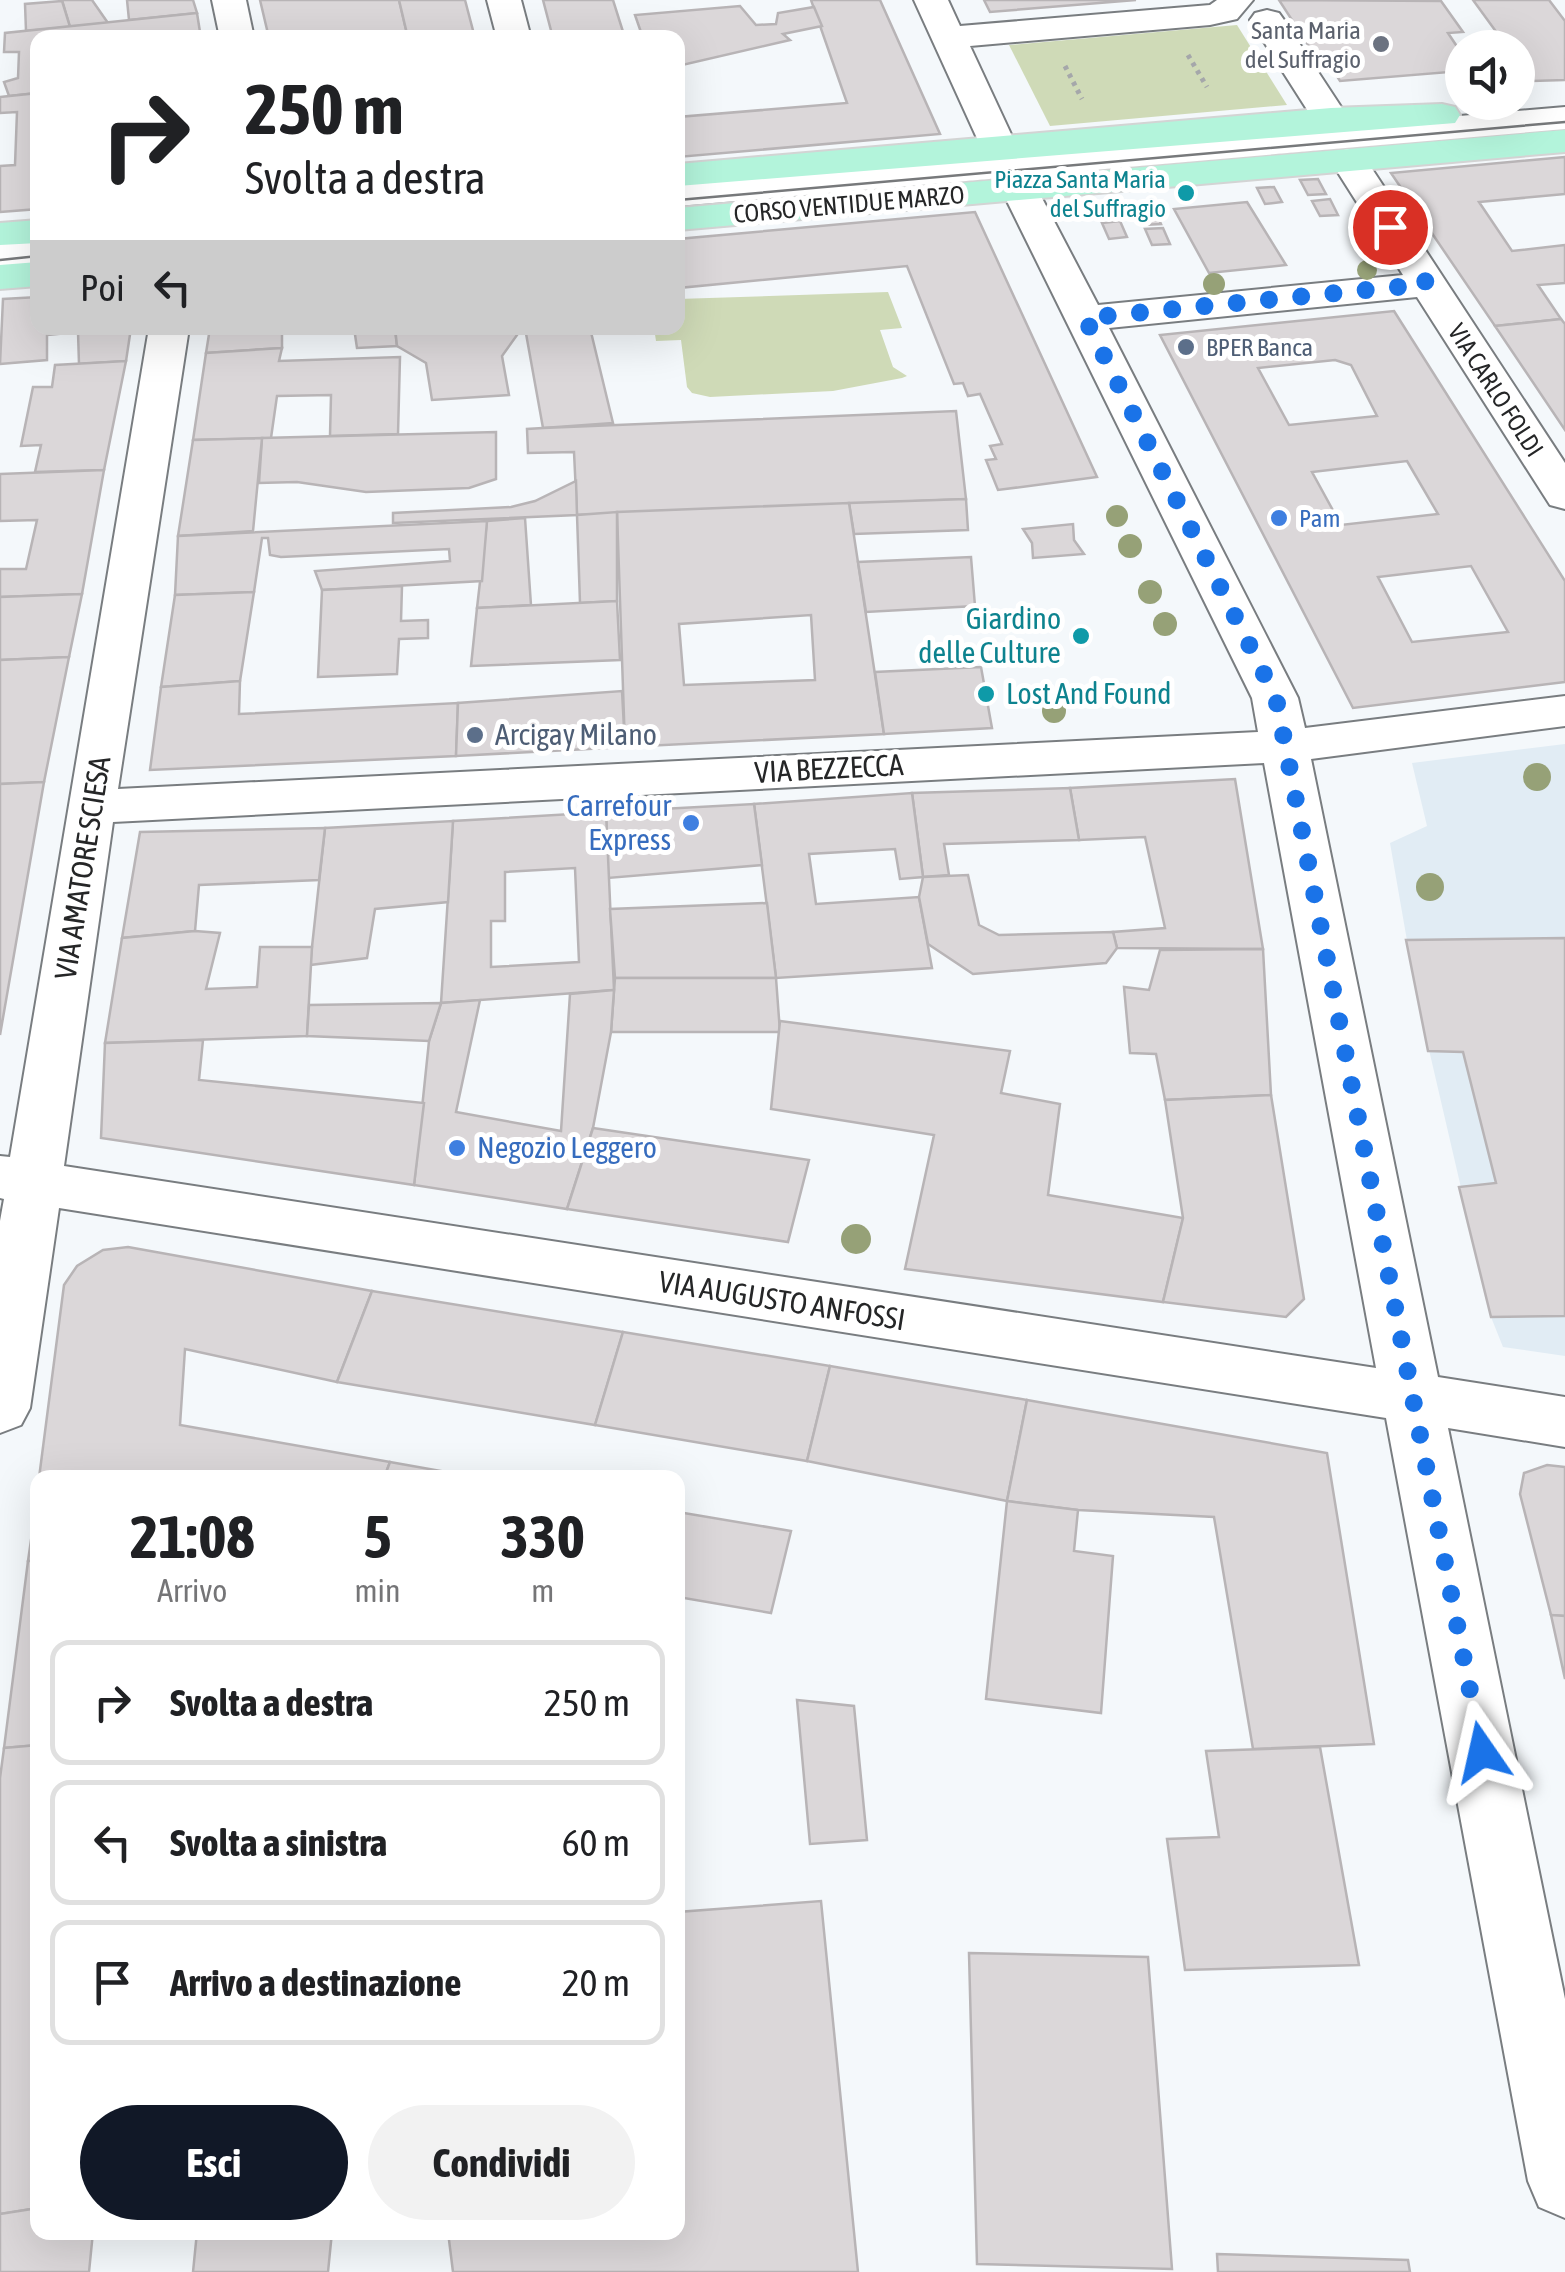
<!DOCTYPE html>
<html lang="it">
<style>
body{margin:0;font-family:"Asap Condensed",sans-serif;background:#f2f2f2;color:#202124;height:100vh;display:flex;flex-direction:column;font-size:38px;white-space:nowrap}
*{box-sizing:border-box;margin:0}
p{font-size:32px;color:#757577}
.icon{flex:none;width:55px;height:55px;fill:none;stroke:currentColor;stroke-width:2;stroke-linecap:round;stroke-linejoin:round}
.map{position:relative;flex:1;overflow:hidden}
.side{position:absolute;left:30px;top:1470px;width:655px;height:770px;display:flex;flex-direction:column;background:#fff;border-radius:20px;box-shadow:0 10px 40px #0002}
.side>*{flex:none}
.guide{position:absolute;left:30px;top:30px;width:655px;height:305px;border-radius:20px;box-shadow:0 10px 40px #0002;background:#fff;color:#202124;overflow:hidden}
.tools{position:absolute;left:1445px;top:30px;display:grid;gap:20px}
.tools a{display:grid;place-items:center;width:90px;height:90px;border-radius:50%;background:#fff;box-shadow:0 10px 40px #0002;font-size:50px}
.pin{position:absolute;display:grid;place-items:center;width:85px;height:85px;color:#fff;margin:-42px;border:5px solid #fff;border-radius:50%;box-shadow:0 2px 10px #0007}
.me{position:absolute;width:110px;margin:-55px;rotate:349deg;stroke-linejoin:round;filter:drop-shadow(0 0 8px #0008)}
.turn{display:flex;align-items:center;gap:35px;height:210px;padding:0 50px;font-size:45px}
.turn .icon{width:130px;height:130px;stroke-width:2.5}
.turn b{display:block;font-size:70px;line-height:85px}
.then{display:flex;align-items:center;height:95px;padding:0 50px;background:#0003;gap:20px;font-size:38px}
.eta{display:flex;justify-content:space-evenly;align-items:center;height:170px;text-align:center}
.eta b{font-size:60px;font-weight:700;line-height:70px}
.action{display:flex;gap:20px;margin-top:auto;padding:20px 50px}
.action a{flex:1;height:115px;border-radius:60px;background:#111827;color:#fff;font-size:40px;font-weight:700;line-height:115px;text-align:center}
.action a+a{background:#f2f2f2;color:#202124}
ul{padding:0;list-style:none}
li{display:flex;align-items:center;gap:30px;height:125px;margin:0 20px 15px;padding:0 30px;border:5px solid #e0e0e0;border-radius:20px}
li div{flex:1}
li b{display:block;font-size:38px}
li em{font-style:normal}
.map>svg:first-child{display:block}
.built{fill:#e1ecf4}
.green{fill:#cfdab7}
.building{fill:#dbd7d9;stroke:#b8b4b6;stroke-width:2.5;fill-rule:evenodd}
.lines{fill:none;stroke-linecap:round;stroke-linejoin:round}
.minor-casing{stroke:#797d80;stroke-width:4}
.major-casing{stroke:#d3d4d4;stroke-width:4}
.path{stroke:#a5a7aa;stroke-width:5;stroke-dasharray:4 5;stroke-linecap:butt}
.minor{fill:#fff;fill-rule:evenodd}
.major{fill:#b3f4db;fill-rule:evenodd}
.tram{stroke:#77797b;stroke-width:2.5}
.tree{fill:#96a177}
.route{stroke:#1a73e8;stroke-width:18;stroke-dasharray:0 32.4}
.worship-dot{fill:#6b7280;stroke:#fff;stroke-width:4}
.culture-dot{fill:#0f9aa8;stroke:#fff;stroke-width:4}
.service-dot{fill:#5c6f8a;stroke:#fff;stroke-width:4}
.shop-dot{fill:#3f7fe0;stroke:#fff;stroke-width:4}
.labels{text-anchor:middle;stroke-width:10;stroke-linejoin:round;paint-order:stroke}
.far-worship-label{font-size:25px;fill:#5b616d;stroke:#fff;text-anchor:end}
.far-culture-label{font-size:25px;fill:#0d838f;stroke:#fff;text-anchor:end}
.far-street-label{font-size:25px;fill:#252627;stroke:#fff}
.far-service-label{font-size:25px;fill:#4e5e75;stroke:#fff;text-anchor:start}
.far-shop-label{font-size:25px;fill:#366cbe;stroke:#fff;text-anchor:start}
.culture-label{font-size:30px;fill:#0d838f;stroke:#fff;text-anchor:end}
.service-label{font-size:30px;fill:#4e5e75;stroke:#fff;text-anchor:start}
.street-label{font-size:30px;fill:#252627;stroke:#fff}
.shop-label{font-size:30px;fill:#366cbe;stroke:#fff;text-anchor:end}
</style>
<div class="map">
<svg width="1565" height="2272" viewBox="0 0 1565 2272">
<rect width="100%" height="100%" fill="#f4f8fb"/>
<polygon class="built" points="1565,744 1565,1356 1503,1347 1491,1317 1417,998 1390,843 1427,826 1412,763"/>
<g class="green">
<polygon points="1237,25 1287,105 1050,126 1009,45"/>
<polygon points="888,292 902,328 880,330 893,367 907,376 902,378 833,391 710,397 692,393 687,387 681,340 656,341 654,328 678,328 678,299"/>
</g>
<g class="building">
<polygon points="92,0 108,23 70,27 62,0"/>
<polygon points="127,0 193,0 197,13 129,20"/>
<polygon points="260,0 399,0 408,38 269,38"/>
<polygon points="399,0 465,0 475,38 408,38"/>
<polygon points="543,0 613,0 625,38 553,38"/>
<polygon points="811,0 880,0 940,134 678,157 678,117 847,103"/>
<polygon points="984,0 1136,0 990,12"/>
<polygon points="1279,0 1441,1 1463,32 1448,33 1462,54 1462,60 1457,60 1462,71 1340,81 1333,70 1325,71"/>
<polygon points="1473,0 1549,0 1565,21 1565,80 1532,81 1518,60 1518,48 1508,48"/>
<polygon points="62,1 70,27 26,31 25,4"/>
<polygon points="740,6 756,25 776,24 778,13 814,7 822,26 783,34 790,40 678,66 678,38 643,38 635,15"/>
<polygon points="197,13 200,32 184,34 184,38 38,38 38,93 9,96 4,82 18,78 19,52 4,52 5,33"/>
<polygon points="38,93 38,209 0,212 0,166 15,165 17,112 0,113 0,97"/>
<polygon points="1565,157 1565,194 1479,202 1512,251 1565,245 1565,283 1538,285 1561,319 1495,326 1391,173"/>
<polygon points="1318,179 1326,194 1308,195 1300,180"/>
<polygon points="1274,187 1282,202 1265,204 1257,188"/>
<polygon points="1330,199 1338,215 1320,216 1312,201"/>
<polygon points="1247,202 1286,265 1209,273 1174,209"/>
<polygon points="1154,208 1161,224 1143,225 1136,209"/>
<polygon points="975,212 1097,477 998,490 986,460 996,459 990,446 1002,444 980,394 968,396 963,383 954,384 907,266 678,288 678,239"/>
<polygon points="1120,221 1127,237 1109,239 1102,223"/>
<polygon points="1163,228 1170,244 1152,245 1145,229"/>
<polygon points="38,297 38,328 131,328 126,361 79,364 78,332 47,335 47,360 0,364 3,299"/>
<path d="M1394 311 1565 581V682L1353 708 1160 335ZM1335 360 1351 365 1377 416 1289 425 1258 368ZM1407 461 1438 514 1341 525 1312 472ZM1471 566 1508 632 1412 642 1378 577Z"/>
<polygon points="1561,319 1565,324 1565,430 1495,326"/>
<polygon points="210,328 282,328 282,348 206,353"/>
<polygon points="354,328 395,328 397,346 357,348"/>
<polygon points="395,328 522,328 502,356 509,395 432,400 426,363 397,346"/>
<polygon points="525,328 590,328 613,423 543,428"/>
<polygon points="282,348 279,361 400,357 398,434 330,436 331,395 277,396 271,438 193,440 206,353"/>
<polygon points="126,361 104,470 35,472 41,445 21,446 33,387 52,387 55,365"/>
<polygon points="956,411 966,499 577,515 574,452 528,453 527,429 543,428"/>
<polygon points="496,432 496,479 469,488 366,492 297,482 259,483 262,438"/>
<polygon points="262,438 253,531 178,536 193,440"/>
<polygon points="104,470 82,594 0,597 0,569 26,569 37,520 0,521 0,474"/>
<polygon points="576,481 577,515 393,523 393,513 511,507 535,501"/>
<polygon points="966,499 968,530 854,534 849,503"/>
<path d="M849 503 884 734 625 747 617 512ZM811 615 815 680 684 685 679 624Z"/>
<polygon points="617,512 617,601 580,603 577,515"/>
<polygon points="525,518 531,605 477,608 487,521"/>
<polygon points="487,521 482,581 322,590 315,571 450,561 449,549 281,557 270,555 268,538 262,538 254,592 175,595 178,536"/>
<polygon points="1073,524 1074,540 1084,554 1033,558 1032,543 1023,529"/>
<polygon points="971,557 975,606 866,612 858,562"/>
<polygon points="402,586 401,621 428,620 428,638 399,639 397,674 318,677 322,590"/>
<polygon points="254,592 240,681 161,687 175,595"/>
<polygon points="82,594 69,657 0,660 0,597"/>
<polygon points="617,601 620,660 471,666 477,608"/>
<polygon points="69,657 44,782 0,784 0,660"/>
<polygon points="981,667 992,728 884,734 875,672"/>
<polygon points="240,681 239,714 458,703 456,756 150,770 161,687"/>
<polygon points="622,691 625,747 456,756 458,703"/>
<polygon points="1235,779 1263,949 1117,948 1113,932 1165,928 1145,837 1079,840 1070,788"/>
<polygon points="44,782 0,1035 0,784"/>
<polygon points="1070,788 1079,840 944,844 949,875 923,877 912,793"/>
<polygon points="912,793 923,877 900,879 895,849 809,854 816,904 919,897 932,968 776,978 754,804"/>
<polygon points="754,804 762,865 608,878 606,812"/>
<path d="M606 812 614 990 441 1003 453 821ZM575 868 579 962 491 967V921H505V872Z"/>
<polygon points="453,821 448,902 375,909 367,958 310,965 325,828"/>
<polygon points="325,828 319,880 199,885 195,931 122,938 140,832"/>
<polygon points="968,875 979,925 999,935 1113,932 1117,948 1106,963 973,974 928,944 919,897 923,877"/>
<polygon points="767,903 776,978 615,978 610,909"/>
<polygon points="195,931 220,933 206,989 257,987 260,947 312,947 307,1036 105,1043 122,938"/>
<polygon points="1565,938 1565,1316 1491,1317 1459,1187 1496,1183 1463,1052 1428,1051 1406,940"/>
<polygon points="1263,949 1271,1095 1165,1100 1156,1054 1130,1053 1124,987 1149,990 1160,950"/>
<polygon points="615,978 776,978 780,1032 611,1032"/>
<polygon points="614,990 611,1032 593,1128 567,1209 414,1185 429,1041 441,1003 480,1000 456,1112 561,1131 570,994"/>
<polygon points="441,1003 429,1041 307,1036 309,1005"/>
<polygon points="780,1021 1010,1051 1001,1093 1060,1104 1048,1195 1183,1218 1163,1302 905,1269 934,1135 771,1109"/>
<polygon points="203,1040 199,1080 424,1103 414,1185 101,1138 105,1043"/>
<polygon points="1271,1095 1304,1299 1286,1317 1163,1302 1183,1218 1165,1100"/>
<polygon points="593,1128 809,1160 788,1242 567,1209"/>
<polygon points="128,1247 372,1291 337,1382 185,1349 180,1425 390,1462 384,1478 39,1478 64,1285 77,1266 103,1250"/>
<polygon points="372,1291 623,1332 595,1425 337,1382"/>
<polygon points="623,1332 830,1366 807,1461 595,1425"/>
<polygon points="830,1366 1027,1400 1007,1501 807,1461"/>
<polygon points="1027,1400 1327,1453 1374,1744 1253,1749 1214,1517 1078,1510 1007,1501"/>
<polygon points="390,1462 480,1478 384,1478"/>
<polygon points="1547,1465 1565,1467 1565,1616 1551,1615 1520,1494 1524,1473"/>
<polygon points="38,1491 38,1561 28,1561"/>
<polygon points="1007,1501 1078,1510 1074,1551 1113,1556 1101,1713 986,1699"/>
<polygon points="678,1512 791,1531 771,1613 678,1597"/>
<polygon points="28,1561 38,1561 38,1745 4,1748"/>
<polygon points="1551,1615 1565,1616 1565,1679"/>
<polygon points="797,1700 854,1706 867,1840 810,1844"/>
<polygon points="38,1745 38,2208 0,2214 0,1778 4,1748"/>
<polygon points="1320,1747 1359,1965 1185,1970 1167,1839 1219,1837 1206,1751"/>
<polygon points="821,1901 858,2272 453,2272 448,2232 678,2232 678,1912"/>
<polygon points="969,1953 1148,1957 1172,2269 977,2264"/>
<polygon points="38,2208 38,2232 93,2232 89,2272 0,2272 0,2214"/>
<polygon points="197,2232 332,2232 328,2272 193,2272"/>
<polygon points="1217,2254 1408,2260 1410,2272 1218,2272"/>
</g>
<g class="lines">
<g class="minor-casing">
<g id="minor">
<polygon points="212,0 246,0 254,38 220,38"/>
<polygon points="487,0 521,0 531,38 497,38"/>
<polygon points="914,0 948,0 960,26 1210,5 1217,0 1253,0 1237,19 1210,25 970,46 1017,147 1011,155 1324,128 1313,119 1250,20 1255,13 1267,10 1279,13 1284,20 1349,119 1344,126 1565,107 1565,129 678,206 678,184 993,157 981,147"/>
<path d="M1348 149 1361 152 1565 463V509L1550 505 1417 297 1109 328 1298 698 1305 728 1565 696V726L1311 759 1438 1377 1565 1397V1447L1448 1428 1565 1999V2218L1539 2207 1528 2181 1386 1418 59 1208 30 1408 21 1425 0 1433V1221L4 1199 0 1198V1156L10 1157 149 328H189L118 789 1258 732 1252 698 1001 189 1007 181 1020 178 1033 181 1098 305 1403 275 1330 160 1335 152ZM1264 763 1376 1368 64 1166 113 822Z"/>
<polygon points="38,240 38,264 0,267 0,243"/>
</g>
</g>
<g class="major-casing">
<g id="major">
<polygon points="1442,104 1455,107 1460,115 1455,123 678,186 678,164 1331,108"/>
<polygon points="1565,130 1565,152 678,230 678,208"/>
<polygon points="38,220 38,243 0,245 0,223"/>
<polygon points="38,262 38,286 0,289 0,265"/>
</g>
</g>
<g class="path">
<polyline points="1188,55 1207,87"/>
<polyline points="1065,66 1082,99"/>
</g>
<use href="#minor" class="minor"/>
<use href="#major" class="major"/>
<g class="tram">
<polyline points="678,200 1565,122"/>
<polyline points="0,260 38,256"/>
</g>
</g>
<g class="tree">
<circle cx="1367" cy="270" r="10"/>
<circle cx="1214" cy="284" r="11"/>
<circle cx="1117" cy="516" r="11"/>
<circle cx="1130" cy="546" r="12"/>
<circle cx="1150" cy="592" r="12"/>
<circle cx="1165" cy="624" r="12"/>
<circle cx="1054" cy="711" r="12"/>
<circle cx="1537" cy="777" r="14"/>
<circle cx="1430" cy="887" r="14"/>
<circle cx="856" cy="1239" r="15"/>
</g>
<g class="lines">
<polyline class="route" points="1390,227 1427,284 1085,318 1276,698 1482,1752"/>
</g>
<circle class="worship-dot" cx="1381" cy="44" r="10"/>
<g class="culture-dot">
<circle cx="1186" cy="193" r="10"/>
<circle cx="1081" cy="636" r="10"/>
<circle cx="986" cy="694" r="10"/>
</g>
<g class="service-dot">
<circle cx="1186" cy="347" r="10"/>
<circle cx="475" cy="735" r="10"/>
</g>
<g class="shop-dot">
<circle cx="1279" cy="518" r="10"/>
<circle cx="691" cy="823" r="10"/>
<circle cx="457" cy="1148" r="10"/>
</g>
<g class="labels">
<g class="far-worship-label">
<text x="1361" y="39">Santa Maria<tspan x="1361" dy="29">del Suffragio</tspan></text>
</g>
<g class="far-culture-label">
<text x="1166" y="188">Piazza Santa Maria<tspan x="1166" dy="29">del Suffragio</tspan></text>
</g>
<g class="far-street-label">
<text transform="translate(849 204) rotate(-5)" y="9">CORSO VENTIDUE MARZO</text>
<text transform="translate(1496 390) rotate(57)" y="9">VIA CARLO FOLDI</text>
</g>
<g class="far-service-label">
<text x="1206" y="356">BPER Banca</text>
</g>
<g class="far-shop-label">
<text x="1299" y="527">Pam</text>
</g>
<g class="culture-label">
<text x="1061" y="629">Giardino<tspan x="1061" dy="34">delle Culture</tspan></text>
<text x="1006" y="704" text-anchor="start">Lost And Found</text>
</g>
<g class="service-label">
<text x="495" y="745">Arcigay Milano</text>
</g>
<g class="street-label">
<text transform="translate(829 769) rotate(-3)" y="10">VIA BEZZECCA</text>
<text transform="translate(83 868) rotate(-81)" y="10">VIA AMATORE SCIESA</text>
<text transform="translate(782 1301) rotate(9)" y="10">VIA AUGUSTO ANFOSSI</text>
</g>
<g class="shop-label">
<text x="671" y="816">Carrefour<tspan x="671" dy="34">Express</tspan></text>
<text x="477" y="1158" text-anchor="start">Negozio Leggero</text>
</g>
</g>
</svg>
<div class="tools">
<a><svg class="icon" aria-label="sound" viewBox="0 0 24 24"><path d="M4 9h4l5-4v14l-5-4H4zM17 9q2 3 0 6"/></svg></a>
</div>
<div class="pin" style="left:1390px;top:227px;background:#d93025"><svg class="icon" aria-label="arrive" viewBox="0 0 24 24"><path d="M6 21V4h12l-3 4 3 4H6"/></svg></div>
<svg class="me" style="left:1482px;top:1752px" viewBox="-20 -20 40 40"><path d="M0-17L14 15 0 8-14 15z" fill="#1a73e8" stroke="#fff" stroke-width="4"/></svg>
<div class="guide">
<div class="turn"><svg class="icon" aria-label="right" viewBox="0 0 24 24"><path d="M7 20v-9h11M14 6l5 5-5 5"/></svg><div><b>250 m</b>Svolta a destra</div></div>
<div class="then">Poi<svg class="icon" aria-label="left" viewBox="0 0 24 24"><path d="M17 20v-9H6M10 6l-5 5 5 5"/></svg></div>
</div>
<section class="side">
<div class="eta">
<div><b>21:08</b><p>Arrivo</p></div>
<div><b>5</b><p>min</p></div>
<div><b>330</b><p>m</p></div>
</div>
<ul>
<li><svg class="icon" aria-label="right" viewBox="0 0 24 24"><path d="M7 20v-9h11M14 6l5 5-5 5"/></svg><div><b>Svolta a destra</b></div><em>250 m</em></li>
<li><svg class="icon" aria-label="left" viewBox="0 0 24 24"><path d="M17 20v-9H6M10 6l-5 5 5 5"/></svg><div><b>Svolta a sinistra</b></div><em>60 m</em></li>
<li><svg class="icon" aria-label="arrive" viewBox="0 0 24 24"><path d="M6 21V4h12l-3 4 3 4H6"/></svg><div><b>Arrivo a destinazione</b></div><em>20 m</em></li>
</ul>
<div class="action"><a>Esci</a><a>Condividi</a></div>
</section>
</div>
